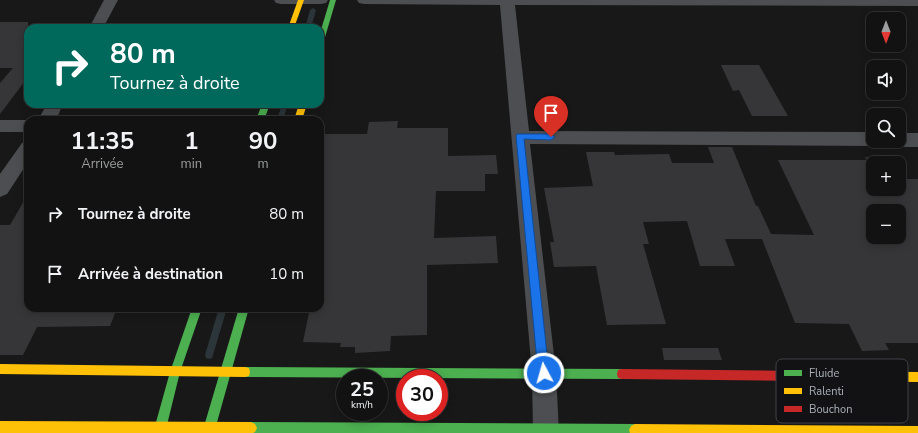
<!DOCTYPE html>
<html lang="fr">
<meta charset="utf-8">
<style>
body{margin:0;font-family:"Nunito Sans",sans-serif;background:#1f2020;color:#f1f3f6;height:100vh;display:flex;flex-direction:column;font-size:15px;white-space:nowrap}
*{box-sizing:border-box;margin:0}
p{font-size:13px;color:#9c9e9f}
.icon{flex:none;width:22px;height:22px;fill:none;stroke:currentColor;stroke-width:2;stroke-linecap:round;stroke-linejoin:round}
.map{position:relative;flex:1;overflow:hidden}
.details{position:absolute;left:24px;top:116px;width:300px;height:196px;display:flex;flex-direction:column;background:#121212;border-radius:12px;box-shadow:0 2px 10px #0003,0 0 0 1px #313232}
.details>*{flex:none}
.guide{position:absolute;left:24px;top:24px;width:300px;height:84px;border-radius:12px;box-shadow:0 2px 10px #0003,0 0 0 1px #313232;background:#00695c;color:#fff;overflow:hidden}
.needle{width:26px;rotate:180deg}
.buttons{position:absolute;left:866px;top:12px;display:grid;gap:8px}
.buttons a{display:grid;place-items:center;width:40px;height:40px;border-radius:8px;background:#121212;box-shadow:0 2px 10px #0003,0 0 0 1px #313232;font-size:20px}
.speed{position:absolute;left:336px;top:369px;display:flex;gap:8px;font-size:20px;font-weight:700;text-align:center}
.speed>*{display:grid;place-content:center;width:52px;height:52px;border-radius:50%;background:#121212;box-shadow:0 2px 10px #0003,0 0 0 1px #313232;line-height:1}
.speed small{font-size:10px;font-weight:400}
.speed .limit{border:6px solid #d22;background:#fff;color:#111}
.pin{position:absolute;display:grid;place-items:center;width:34px;height:34px;color:#fff;margin:-41px -17px;border-radius:50% 50% 50% 0;rotate:-45deg;box-shadow:0 0 4px #0007}
.pin .icon{rotate:45deg}
.me{position:absolute;width:44px;margin:-22px;rotate:354deg;stroke-linejoin:round;filter:drop-shadow(0 0 3px #0008)}
.turn{display:flex;align-items:center;gap:14px;height:84px;padding:0 20px;font-size:18px}
.turn .icon{width:52px;height:52px;stroke-width:2.5}
.turn b{display:block;font-size:28px;line-height:34px}
.eta{display:flex;justify-content:space-evenly;align-items:center;height:68px;text-align:center}
.eta b{font-size:24px;font-weight:700;line-height:28px}
ul{padding:0;list-style:none}
li{display:flex;align-items:center;gap:12px;height:60px;padding:0 20px}
li div{flex:1}
li b{display:block;font-size:15px}
li em{font-style:normal}
.map>svg:first-child{display:block}
.lines{fill:none;stroke-linecap:round;stroke-linejoin:round}
.stream{fill:#2b353a;fill-rule:evenodd}
.building{fill:#363638;fill-rule:evenodd}
.street{fill:#4c4e51;fill-rule:evenodd}
.fast{fill:#4caf50;fill-rule:evenodd}
.slow{fill:#ffc107;fill-rule:evenodd}
.jam{fill:#c62828;fill-rule:evenodd}
.route{fill:#1a73e8;stroke:#114b97}
.key{fill:#121214;stroke:#404146;stroke-width:1}
.key-label{font-size:11px;fill:#aab0b9}
</style>
<div class="map">
<svg width="918" height="433" viewBox="0 0 918 433">
<rect width="100%" height="100%" fill="#181818"/>
<g class="lines">
<g class="stream">
<polygon points="313,8 316,10 311,28 305,28 310,10"/>
<polygon points="282,104 288,104 283,120 277,120"/>
<polygon points="219,308 227,308 213,355 212,358 209,359 206,358 205,355"/>
</g>
</g>
<g class="building">
<polygon points="0,22 28,22 28,77 0,114 0,83 13,68 0,68"/>
<polygon points="721,65 759,65 788,116 752,116 739,90 733,91"/>
<polygon points="398,121 397,128 448,128 448,156 496,155 498,174 485,174 485,191 436,191 434,238 496,236 498,263 427,265 427,335 391,336 390,351 355,353 355,347 340,347 341,343 303,342 310,308 320,308 320,144 323,134 367,134 369,122"/>
<path d="M708 147H732L756 206H758L771 234 814 235 778 160H867L865 157 888 156 892 163H873V189H899V173L903 179H918V343H885L889 350 862 351 849 324 795 323 762 239H725L735 266H700L687 221 643 222 649 244H643L666 324 607 325 596 266 554 267 550 242H554L544 188 593 186 586 152H614L615 155 669 154 672 163H714ZM873 211H899V237H873Z"/>
<polygon points="28,194 28,308 117,308 110,326 37,327 23,355 0,355 0,225 10,225"/>
<polygon points="662,348 718,348 722,360 664,360"/>
</g>
<g class="lines">
<g class="street">
<polygon points="104,0 118,0 103,28 89,28"/>
<polygon points="274,0 328,0 326,3 321,4 281,4 276,3"/>
<polygon points="357,0 918,0 918,6 515,5 529,131 873,132 873,141 881,141 879,144 873,146 530,144 556,373 559,433 533,433 532,373 500,5 364,4 359,3"/>
<polygon points="47,104 63,104 56,120 38,120"/>
<polygon points="0,120 29,120 28,132 0,132"/>
<polygon points="899,133 918,133 918,147 899,147 893,145 891,141 899,141"/>
<polygon points="28,141 28,162 7,194 0,197 0,174 22,143"/>
</g>
<g class="fast">
<polygon points="330,0 336,0 323,44 320,46 320,33"/>
<polygon points="262,104 270,104 264,120 256,120"/>
<polygon points="192,308 202,308 180,372 165,433 153,433 170,372"/>
<polygon points="239,308 249,308 214,433 202,433"/>
<polygon points="245,367 622,369 626,370 627,374 626,378 622,379 245,377 241,376 240,372 241,368"/>
<polygon points="251,422 635,424 639,426 641,430 640,433 249,433 247,432 245,428 247,424"/>
</g>
<g class="slow">
<polygon points="298,0 304,0 294,28 288,28"/>
<polygon points="299,104 307,104 302,120 294,120"/>
<polygon points="0,364 245,367 249,368 250,372 249,376 245,377 0,374"/>
<polygon points="797,371 918,372 918,382 797,381 793,380 792,376 793,372"/>
<polygon points="0,421 251,422 255,424 257,428 255,432 253,433 0,433"/>
<polygon points="635,424 918,426 918,433 630,433 629,430 631,426"/>
</g>
<polygon class="jam" points="622,369 797,371 801,372 802,376 801,380 797,381 622,379 618,378 617,374 618,370"/>
</g>
<polygon class="route" points="517,134 551,134 555,137 551,140 524,139 549,373 548,377 544,378 540,377 538,373 516,136"/>
<rect x="776" y="359" width="132" height="64" rx="6" class="key"/>
<rect x="784" y="370" width="18" height="6" fill="#4caf50"/>
<rect x="784" y="388" width="18" height="6" fill="#ffc107"/>
<rect x="784" y="406" width="18" height="6" fill="#c62828"/>
<g class="key-label">
<text x="809" y="377">Fluide</text>
<text x="809" y="395">Ralenti</text>
<text x="809" y="413">Bouchon</text>
</g>
</svg>
<div class="buttons">
<a><svg class="needle" viewBox="-14 -14 28 28"><path d="M0-13l5 13h-10z" fill="#e53935"/><path d="M0 13l5-13h-10z" fill="#9c9e9f"/></svg></a>
<a><svg class="icon" aria-label="sound" viewBox="0 0 24 24"><path d="M4 9h4l5-4v14l-5-4H4zM17 9q2 3 0 6"/></svg></a>
<a><svg class="icon" aria-label="search" viewBox="0 0 24 24"><circle cx="10" cy="10" r="6"/><path d="M15 15l6 6"/></svg></a>
<a>+</a>
<a>−</a>
</div>
<div class="speed"><div>25<small>km/h</small></div><div class="limit">30</div></div>
<div class="pin" style="left:551px;top:137px;background:#d93025"><svg class="icon" aria-label="arrive" viewBox="0 0 24 24"><path d="M6 21V4h12l-3 4 3 4H6"/></svg></div>
<svg class="me" style="left:544px;top:373px" viewBox="-20 -20 40 40"><circle r="17" fill="#1a73e8" stroke="#fff" stroke-width="3"/><path d="M0-11L8 9 0 5-8 9z" fill="#fff"/></svg>
<div class="guide">
<div class="turn"><svg class="icon" aria-label="right" viewBox="0 0 24 24"><path d="M7 20v-9h11M14 6l5 5-5 5"/></svg><div><b>80 m</b>Tournez à droite</div></div>
</div>
<section class="details">
<div class="eta">
<div><b>11:35</b><p>Arrivée</p></div>
<div><b>1</b><p>min</p></div>
<div><b>90</b><p>m</p></div>
</div>
<ul>
<li><svg class="icon" aria-label="right" viewBox="0 0 24 24"><path d="M7 20v-9h11M14 6l5 5-5 5"/></svg><div><b>Tournez à droite</b></div><em>80 m</em></li>
<li><svg class="icon" aria-label="arrive" viewBox="0 0 24 24"><path d="M6 21V4h12l-3 4 3 4H6"/></svg><div><b>Arrivée à destination</b></div><em>10 m</em></li>
</ul>
</section>
</div>
